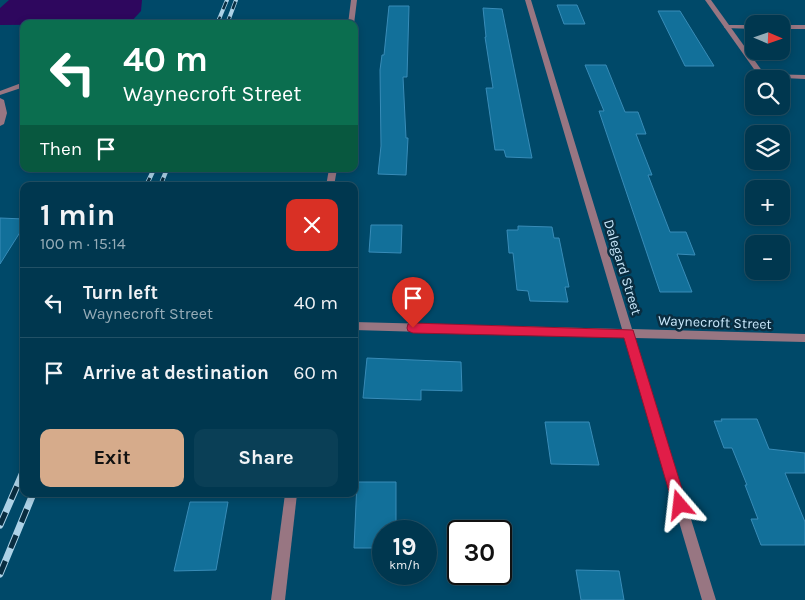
<!DOCTYPE html>
<meta charset="utf-8">
<style>
body{margin:0;font-family:Karla,sans-serif;background:#0a3f56;color:#f1f3f6;height:100vh;display:flex;flex-direction:column;font-size:19px;white-space:nowrap}
*{box-sizing:border-box;margin:0}
p{font-size:16px;color:#95acb7}
.icon{flex:none;width:28px;height:28px;fill:none;stroke:currentColor;stroke-width:2;stroke-linecap:round;stroke-linejoin:round}
.map{position:relative;flex:1;overflow:hidden}
.drawer{position:absolute;left:20px;top:182px;width:338px;height:315px;display:flex;flex-direction:column;background:#00374f;border-radius:10px;box-shadow:0 2px 8px #0003,0 0 0 1px #225166}
.drawer>*{flex:none}
.guide{position:absolute;left:20px;top:20px;width:338px;height:152px;border-radius:10px;box-shadow:0 2px 8px #0003,0 0 0 1px #225166;background:#0b6e4f;color:#fff;overflow:hidden}
.needle{width:32px;rotate:92deg}
.buttons{position:absolute;left:745px;top:15px;display:grid;gap:10px}
.buttons a{display:grid;place-items:center;width:45px;height:45px;border-radius:10px;background:#00374f;box-shadow:0 2px 8px #0003,0 0 0 1px #225166;font-size:25px}
.speed{position:absolute;left:372px;top:520px;display:flex;gap:10px;font-size:25px;font-weight:700;text-align:center}
.speed>*{display:grid;place-content:center;width:65px;height:65px;border-radius:50%;background:#00374f;box-shadow:0 2px 8px #0003,0 0 0 1px #225166;line-height:1}
.speed small{font-size:12px;font-weight:400}
.speed .limit{border:2px solid #111;border-radius:8px;background:#fff;color:#111}
.pin{position:absolute;display:grid;place-items:center;width:42px;height:42px;color:#fff;margin:-51px -21px;border-radius:50% 50% 50% 0;rotate:-45deg;box-shadow:0 0 5px #0007}
.pin .icon{rotate:45deg}
.me{position:absolute;width:55px;margin:-28px;rotate:343deg;stroke-linejoin:round;filter:drop-shadow(0 0 4px #0008)}
.turn{display:flex;align-items:center;gap:18px;height:105px;padding:0 20px;font-size:22px}
.turn .icon{width:65px;height:65px;stroke-width:2.5}
.turn b{display:block;font-size:35px;line-height:42px}
.then{display:flex;align-items:center;height:48px;padding:0 20px;background:#0003;gap:10px;font-size:19px}
.round{display:grid;place-items:center;flex:none;width:52px;height:52px;border-radius:10px;background:#0a3f56}
.headline{display:flex;align-items:center;justify-content:space-between;height:85px;padding:0 20px}
h1{font-size:30px;font-weight:700;line-height:38px}
.cta{display:flex;gap:10px;margin-top:auto;padding:10px 20px}
.cta a{flex:1;height:58px;border-radius:10px;background:#d6ab8b;color:#111;font-size:20px;font-weight:700;line-height:58px;text-align:center}
.cta a+a{background:#0a3f56;color:#f1f3f6}
ul{padding:0;list-style:none}
li{display:flex;align-items:center;gap:15px;height:70px;padding:0 20px;border-top:1px solid #225166}
li div{flex:1}
li b{display:block;font-size:19px}
li em{font-style:normal}
.map>svg:first-child{display:block}
.water{fill:#2e075e}
.building{fill:#12709a;stroke:#388cb8}
.lines{fill:none;stroke-linecap:round;stroke-linejoin:round}
.lane{fill:#987682;fill-rule:evenodd}
.street{fill:#987682;fill-rule:evenodd}
.rail-far2-casing{stroke:#add2e7;stroke-width:4}
.rail-far1-casing{stroke:#add2e7;stroke-width:4.5}
.rail-casing{stroke:#add2e7;stroke-width:7}
.rail-far2{stroke:#092d40;stroke-width:2.5;stroke-dasharray:8;stroke-linecap:butt}
.rail-far1{stroke:#092d40;stroke-width:3;stroke-dasharray:9;stroke-linecap:butt}
.rail{stroke:#092d40;stroke-width:5;stroke-dasharray:14;stroke-linecap:butt}
.route{fill:#e11d48;stroke:#92132f}
.labels{text-anchor:middle;stroke-width:5;stroke-linejoin:round;paint-order:stroke}
.street-label{font-size:14px;fill:#cae9fc;stroke:#092d40}
</style>
<div class="map">
<svg width="805" height="600" viewBox="0 0 805 600">
<rect width="100%" height="100%" fill="#004969"/>
<polygon class="water" points="9,0 142,0 141,11 129,24 0,25 0,8"/>
<g class="building">
<polygon points="557,5 577,5 585,24 564,24"/>
<polygon points="389,6 409,6 407,77 403,77 406,138 408,138 406,175 378,174 381,146 380,70 382,55 384,55"/>
<polygon points="483,8 502,9 532,158 506,157 504,150 495,150 486,88 493,88 485,37 486,37"/>
<polygon points="658,11 680,11 714,66 685,66"/>
<polygon points="585,65 606,65 625,112 638,112 646,134 636,134 652,175 648,175 670,232 686,232 695,255 677,254 692,292 660,292 599,111 604,111"/>
<polygon points="0,218 24,219 24,226 0,264"/>
<polygon points="371,225 402,225 401,253 369,252"/>
<polygon points="518,226 552,227 554,238 559,238 569,287 565,287 568,302 530,301 528,291 517,290 513,253 509,253 507,230 518,230"/>
<polygon points="367,358 461,362 462,391 421,390 421,400 363,398"/>
<polygon points="721,419 757,419 769,449 805,453 805,473 785,473 805,522 805,545 761,545 751,519 758,519 745,485 747,485 732,448 724,448 714,421 722,421"/>
<polygon points="545,422 589,422 599,465 551,464"/>
<polygon points="357,482 396,482 396,531 384,531 384,548 354,548"/>
<polygon points="190,502 228,502 216,570 174,571"/>
<polygon points="576,570 619,571 624,600 581,600"/>
</g>
<g class="lines">
<g class="lane">
<polygon points="727,25 754,25 754,29 725,28 724,27"/>
<rect x="781" y="25" width="24" height="4"/>
<polygon points="763,74 805,75 805,79 761,77 760,76"/>
<polygon points="24,82 24,87 0,95 0,91"/>
</g>
<g class="street">
<polygon points="351,0 357,0 354,24 348,24"/>
<polygon points="525,0 531,0 632,329 805,334 805,342 635,338 716,600 702,600 625,338 354,330 354,322 622,329"/>
<polygon points="705,0 711,0 768,79 761,79"/>
<polygon points="0,98 4,100 7,113 4,124 0,126"/>
<polygon points="329,169 337,169 334,186 326,186"/>
<polygon points="285,494 297,494 285,600 271,600"/>
</g>
<g class="rail-far2-casing">
<g id="rail-far2">
<polyline points="217,24 227,0"/>
<polyline points="227,24 236,0"/>
</g>
</g>
<g class="rail-far1-casing">
<g id="rail-far1">
<polyline points="146,186 154,169"/>
<polyline points="160,186 167,169"/>
</g>
</g>
<g class="rail-casing">
<g id="rail">
<polyline points="0,525 24,470"/>
<polyline points="0,574 33,494"/>
</g>
</g>
<use href="#rail-far2" class="rail-far2"/>
<use href="#rail-far1" class="rail-far1"/>
<use href="#rail" class="rail"/>
</g>
<polygon class="route" points="413,323 633,330 687,505 685,510 680,512 675,510 673,505 624,338 413,333 408,331 407,328 408,324"/>
<g class="labels">
<g class="street-label">
<text transform="translate(623 267) rotate(73)" y="5">Dalegard Street</text>
<text transform="translate(715 322) rotate(2)" y="5">Waynecroft Street</text>
</g>
</g>
</svg>
<div class="buttons">
<a><svg class="needle" viewBox="-14 -14 28 28"><path d="M0-13l5 13h-10z" fill="#e53935"/><path d="M0 13l5-13h-10z" fill="#95acb7"/></svg></a>
<a><svg class="icon" aria-label="search" viewBox="0 0 24 24"><circle cx="10" cy="10" r="6"/><path d="M15 15l6 6"/></svg></a>
<a><svg class="icon" aria-label="layers" viewBox="0 0 24 24"><path d="M12 4l9 5-9 5-9-5zM3 14l9 5 9-5"/></svg></a>
<a>+</a>
<a>−</a>
</div>
<div class="speed"><div>19<small>km/h</small></div><div class="limit">30</div></div>
<div class="pin" style="left:413px;top:328px;background:#d93025"><svg class="icon" aria-label="arrive" viewBox="0 0 24 24"><path d="M6 21V4h12l-3 4 3 4H6"/></svg></div>
<svg class="me" style="left:680px;top:505px" viewBox="-20 -20 40 40"><path d="M0-17L14 15 0 8-14 15z" fill="#e11d48" stroke="#fff" stroke-width="4"/></svg>
<div class="guide">
<div class="turn"><svg class="icon" aria-label="left" viewBox="0 0 24 24"><path d="M17 20v-9H6M10 6l-5 5 5 5"/></svg><div><b>40 m</b>Waynecroft Street</div></div>
<div class="then">Then<svg class="icon" aria-label="arrive" viewBox="0 0 24 24"><path d="M6 21V4h12l-3 4 3 4H6"/></svg></div>
</div>
<section class="drawer">
<div class="headline"><div><h1>1 min</h1><p>100 m · 15:14</p></div><a class="round" style="background:#d93025;color:#fff"><svg class="icon" aria-label="close" viewBox="0 0 24 24"><path d="M6 6l12 12M18 6L6 18"/></svg></a></div>
<ul>
<li><svg class="icon" aria-label="left" viewBox="0 0 24 24"><path d="M17 20v-9H6M10 6l-5 5 5 5"/></svg><div><b>Turn left</b><p>Waynecroft Street</p></div><em>40 m</em></li>
<li><svg class="icon" aria-label="arrive" viewBox="0 0 24 24"><path d="M6 21V4h12l-3 4 3 4H6"/></svg><div><b>Arrive at destination</b></div><em>60 m</em></li>
</ul>
<div class="cta"><a>Exit</a><a>Share</a></div>
</section>
</div>
